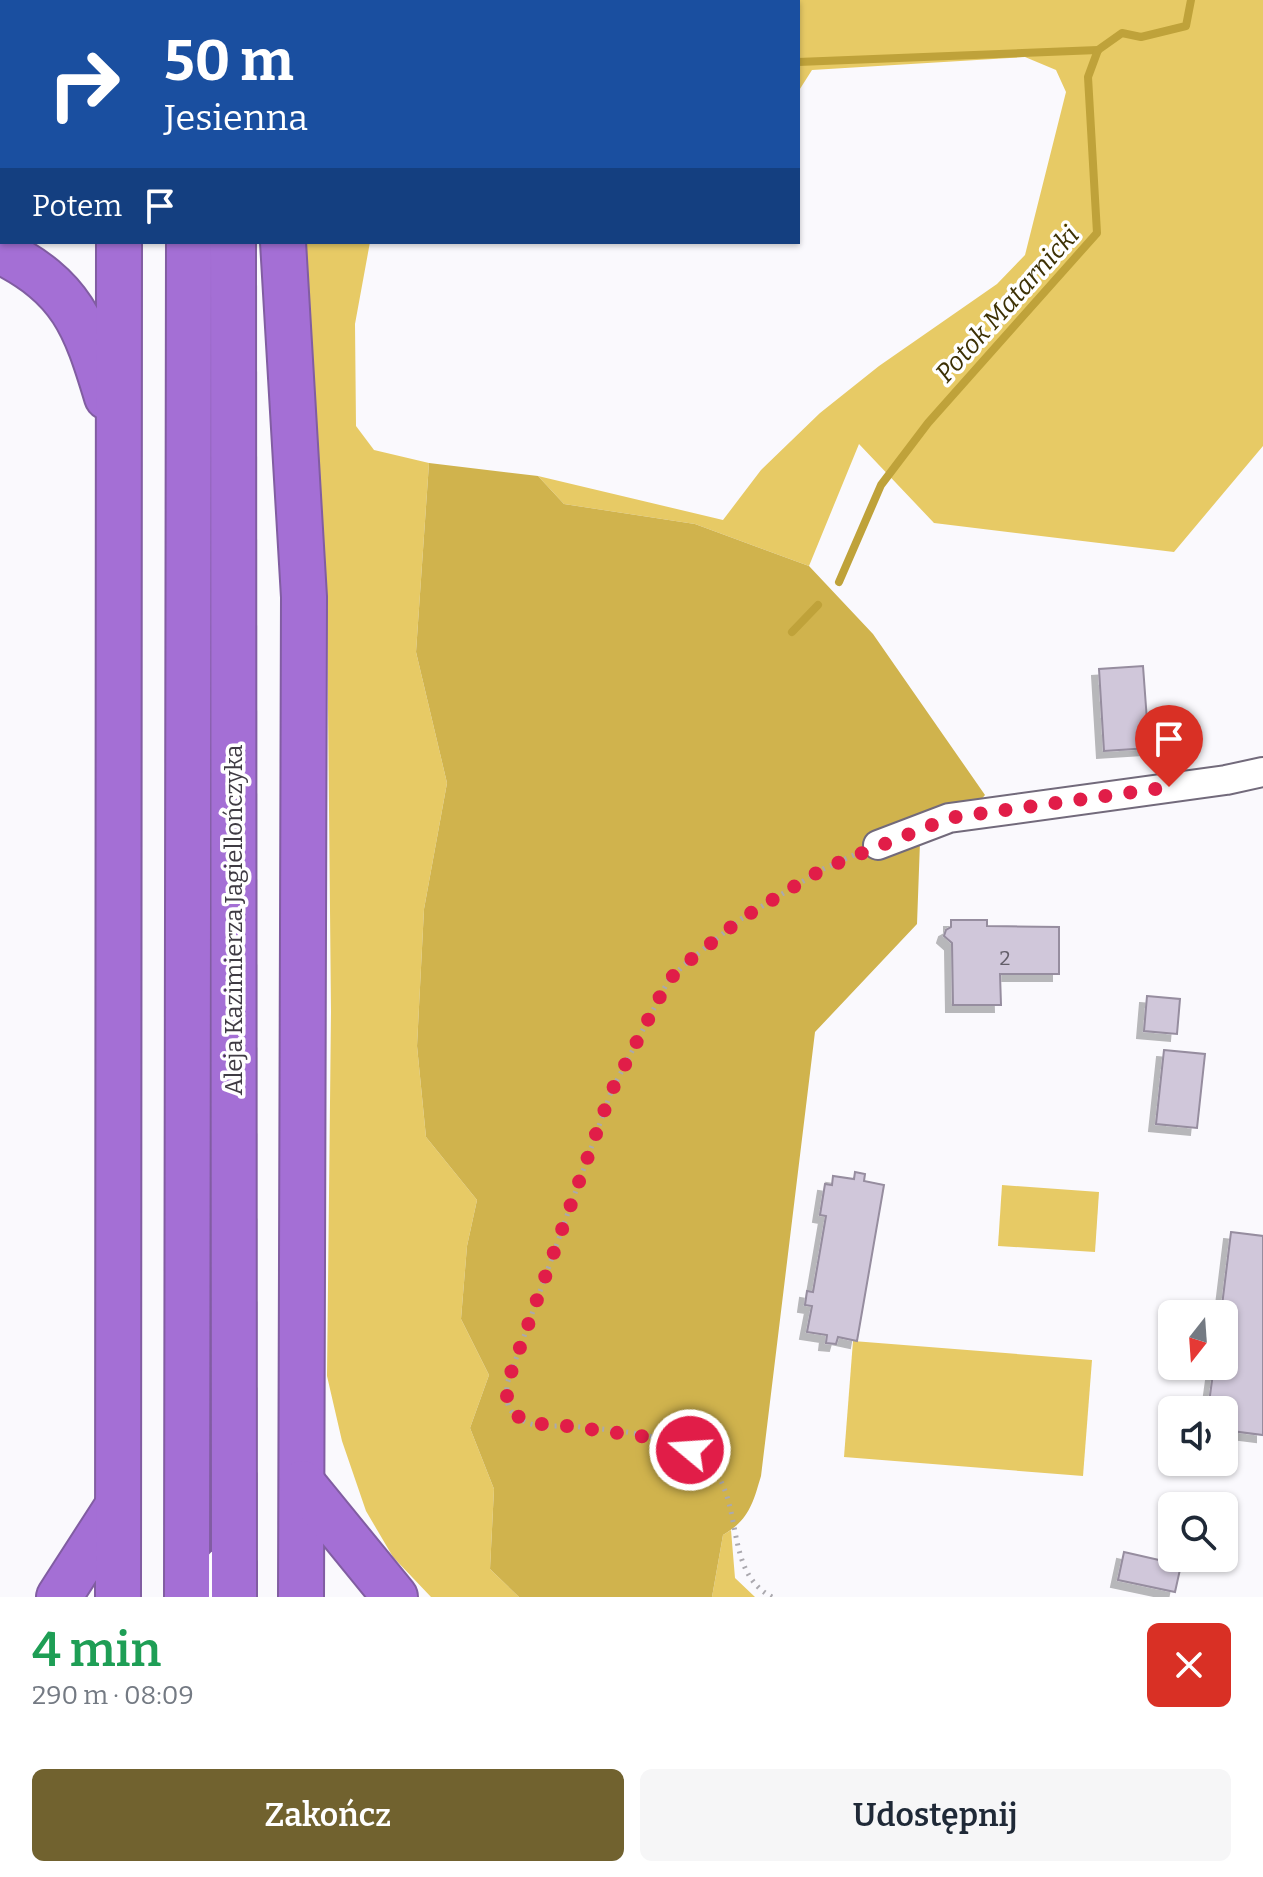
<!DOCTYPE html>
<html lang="pl">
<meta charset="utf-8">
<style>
body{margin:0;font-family:Bitter,serif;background:#f6f6f7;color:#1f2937;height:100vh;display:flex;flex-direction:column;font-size:30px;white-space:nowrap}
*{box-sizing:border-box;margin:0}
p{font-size:26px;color:#747a83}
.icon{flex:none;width:44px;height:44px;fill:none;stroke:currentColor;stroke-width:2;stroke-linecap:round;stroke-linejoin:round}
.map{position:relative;height:1597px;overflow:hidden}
.sheet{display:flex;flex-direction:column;background:#fff;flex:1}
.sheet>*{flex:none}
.hud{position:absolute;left:0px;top:0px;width:800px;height:244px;box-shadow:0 2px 6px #0004;background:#1a4fa0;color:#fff;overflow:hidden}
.needle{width:52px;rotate:197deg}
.controls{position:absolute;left:1158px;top:1300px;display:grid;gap:16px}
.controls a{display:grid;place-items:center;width:80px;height:80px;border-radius:12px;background:#fff;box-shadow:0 2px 6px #0004;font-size:40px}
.pin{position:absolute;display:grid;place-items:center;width:68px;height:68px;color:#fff;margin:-82px -34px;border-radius:50% 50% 50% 0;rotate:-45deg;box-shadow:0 0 8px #0007}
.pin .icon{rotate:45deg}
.me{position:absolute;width:88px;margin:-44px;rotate:288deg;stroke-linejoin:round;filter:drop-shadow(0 0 6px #0008)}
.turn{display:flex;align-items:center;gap:28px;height:168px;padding:0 32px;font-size:36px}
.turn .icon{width:104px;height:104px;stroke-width:2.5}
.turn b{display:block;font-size:56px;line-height:68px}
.then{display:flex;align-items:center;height:76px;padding:0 32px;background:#0003;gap:16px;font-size:30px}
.round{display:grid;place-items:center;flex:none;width:84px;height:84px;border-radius:12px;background:#f6f6f7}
.overview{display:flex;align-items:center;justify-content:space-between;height:136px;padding:0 32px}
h1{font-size:48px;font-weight:600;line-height:60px;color:#1e9e55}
.button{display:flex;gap:16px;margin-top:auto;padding:16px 32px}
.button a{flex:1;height:92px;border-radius:12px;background:#71622f;color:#fff;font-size:32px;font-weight:600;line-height:92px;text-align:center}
.button a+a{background:#f6f6f7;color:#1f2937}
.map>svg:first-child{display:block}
.green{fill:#e7ca65}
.forest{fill:#d0b34d}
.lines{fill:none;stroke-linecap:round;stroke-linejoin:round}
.stream{stroke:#bfa23a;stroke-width:8}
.building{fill:#d0c7da;stroke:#968d9f;stroke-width:2;filter:url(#shadow)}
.lane-casing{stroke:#726a7b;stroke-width:18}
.street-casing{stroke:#726a7b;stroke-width:32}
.highway-casing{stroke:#815da2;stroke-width:48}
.path{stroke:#aba9af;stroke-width:5;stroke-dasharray:2 6;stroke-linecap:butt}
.lane{stroke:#fff;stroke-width:14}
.street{stroke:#fff;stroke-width:28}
.highway{stroke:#a46fd5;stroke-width:44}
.route{stroke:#e11d48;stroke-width:14;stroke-dasharray:0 25.2}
.labels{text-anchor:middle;stroke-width:7;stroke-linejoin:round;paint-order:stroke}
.number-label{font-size:20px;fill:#635e69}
.street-label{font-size:24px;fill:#3f3b43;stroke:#fff}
.water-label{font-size:26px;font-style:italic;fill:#3d3104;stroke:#fff}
</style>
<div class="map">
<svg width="1263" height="1597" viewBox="0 0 1263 1597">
<defs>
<filter id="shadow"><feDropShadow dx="-7" dy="7" stdDeviation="0" flood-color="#0004"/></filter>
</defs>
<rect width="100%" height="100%" fill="#faf9fd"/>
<g class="green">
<polygon points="292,0 1263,0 1263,446 1174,552 934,523 859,444 809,566 695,524 564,504 538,476 723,520 761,470 820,413 879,366 997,284 1025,255 1066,92 1056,70 1025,57 812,70 798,92 798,2"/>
<polygon points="306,242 370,242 355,324 356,426 374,450 429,463 416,652 447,783 424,909 417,1046 426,1137 477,1200 467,1246 461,1319 489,1375 470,1428 494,1489 490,1569 519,1597 431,1597 393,1557 366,1511 342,1441 327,1376 331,1012 327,605"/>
<polygon points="1002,1185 1099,1192 1095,1252 998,1246"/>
<polygon points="853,1341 1092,1360 1083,1476 844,1457"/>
<polygon points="731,1530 735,1578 755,1597 712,1597 723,1535"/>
</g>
<path class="forest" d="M429 463 538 476 564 504 695 524 809 566 873 634 985 795 973 809 920 842 917 924 815 1032 761 1476C753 1503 749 1520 723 1535L712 1597H519L490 1569 494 1489 470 1428 489 1375 461 1319 467 1246 477 1200 426 1137 417 1046 424 909 447 783 416 652Z"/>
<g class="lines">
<g class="stream">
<polyline points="798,62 1098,50"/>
<polyline points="839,582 881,485 928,423 1097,233 1088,77 1098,50 1122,33 1141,37 1186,26 1191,0"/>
<polyline points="792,632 818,605"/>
</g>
</g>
<g class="building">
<polygon points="1143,666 1149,748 1104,751 1099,669"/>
<polygon points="951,920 987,920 987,926 1059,927 1059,974 1000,974 1001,1005 953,1005 952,943 944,936 946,930 951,927"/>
<polygon points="1147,996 1180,999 1177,1034 1144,1031"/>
<polygon points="1164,1050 1205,1054 1197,1128 1156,1124"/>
<polygon points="855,1172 865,1174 864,1181 884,1185 857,1341 838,1337 836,1344 826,1343 827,1335 807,1332 812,1306 805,1305 807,1291 813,1292 826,1216 820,1215 825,1184 832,1185 833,1176 854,1179"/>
<polygon points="1231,1232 1263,1236 1263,1435 1224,1430 1224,1410 1208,1410 1214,1366 1224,1366 1224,1314 1221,1314"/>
<polygon points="1124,1552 1181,1565 1175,1592 1118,1580"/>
</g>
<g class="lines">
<g class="lane-casing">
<g id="lane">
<polyline points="0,3 1,0"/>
<polyline points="207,1597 215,1558"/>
</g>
</g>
<g class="street-casing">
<polyline id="street" points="878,845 949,818 1226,780 1263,772"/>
</g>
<g class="highway-casing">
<g id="highway">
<polyline points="119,0 119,2"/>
<polyline points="270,0 270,2"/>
<polyline points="189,2 189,0"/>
<polyline points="233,2 233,0"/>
<polyline points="0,163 2,161"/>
<polyline points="233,242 234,1597"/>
<polyline points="283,242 304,597 301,1597"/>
<path d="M0 251C72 287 85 324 107 397"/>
<polyline points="302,1483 395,1597"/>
<polyline points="59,1597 117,1507"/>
<polyline points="118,1597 119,242"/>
<polyline points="187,1597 189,242"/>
</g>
</g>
<path class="path" d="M772 1597C716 1568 753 1482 690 1450 655 1432 609 1430 570 1426 557 1425 541 1428 528 1423 524 1422 515 1416 513 1413 505 1405 507 1394 507 1384L611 1092 668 981 684 965 741 919 823 869 854 855"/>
<use href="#lane" class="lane"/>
<use href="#street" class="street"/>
<use href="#highway" class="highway"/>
</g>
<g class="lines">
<polyline class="route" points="690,1450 662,1439 567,1426 528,1423 513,1413 507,1401 507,1384 611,1092 668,981 684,965 741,919 823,869 949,818 1169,787"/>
</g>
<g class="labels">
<g class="number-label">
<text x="1005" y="965">2</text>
</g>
<g class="street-label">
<text transform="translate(234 920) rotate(-90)" y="8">Aleja Kazimierza Jagiellończyka</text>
</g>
<g class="water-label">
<text transform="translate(1007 304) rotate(-48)" y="9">Potok Matarnicki</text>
</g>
</g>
</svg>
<div class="controls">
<a><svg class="needle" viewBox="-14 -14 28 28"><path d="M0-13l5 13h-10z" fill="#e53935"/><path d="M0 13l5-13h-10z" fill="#747a83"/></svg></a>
<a><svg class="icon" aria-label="sound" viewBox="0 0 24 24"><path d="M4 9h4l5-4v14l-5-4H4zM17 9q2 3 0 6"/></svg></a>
<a><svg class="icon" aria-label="search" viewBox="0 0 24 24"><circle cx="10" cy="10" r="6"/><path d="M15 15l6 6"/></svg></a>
</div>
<div class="pin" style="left:1169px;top:787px;background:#d93025"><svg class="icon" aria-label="arrive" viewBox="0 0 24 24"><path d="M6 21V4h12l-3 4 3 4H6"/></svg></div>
<svg class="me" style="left:690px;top:1450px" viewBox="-20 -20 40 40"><circle r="17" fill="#e11d48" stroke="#fff" stroke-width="3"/><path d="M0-11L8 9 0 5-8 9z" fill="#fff"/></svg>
<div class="hud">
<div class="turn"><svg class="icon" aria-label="right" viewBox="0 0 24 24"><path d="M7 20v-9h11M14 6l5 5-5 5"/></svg><div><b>50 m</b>Jesienna</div></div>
<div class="then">Potem<svg class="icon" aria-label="arrive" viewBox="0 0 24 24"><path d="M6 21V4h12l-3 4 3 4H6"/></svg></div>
</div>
</div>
<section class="sheet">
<div class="overview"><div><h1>4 min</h1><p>290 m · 08:09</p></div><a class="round" style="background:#d93025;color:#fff"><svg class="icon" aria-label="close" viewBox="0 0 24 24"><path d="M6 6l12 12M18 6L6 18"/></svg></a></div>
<div class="button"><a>Zakończ</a><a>Udostępnij</a></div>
</section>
